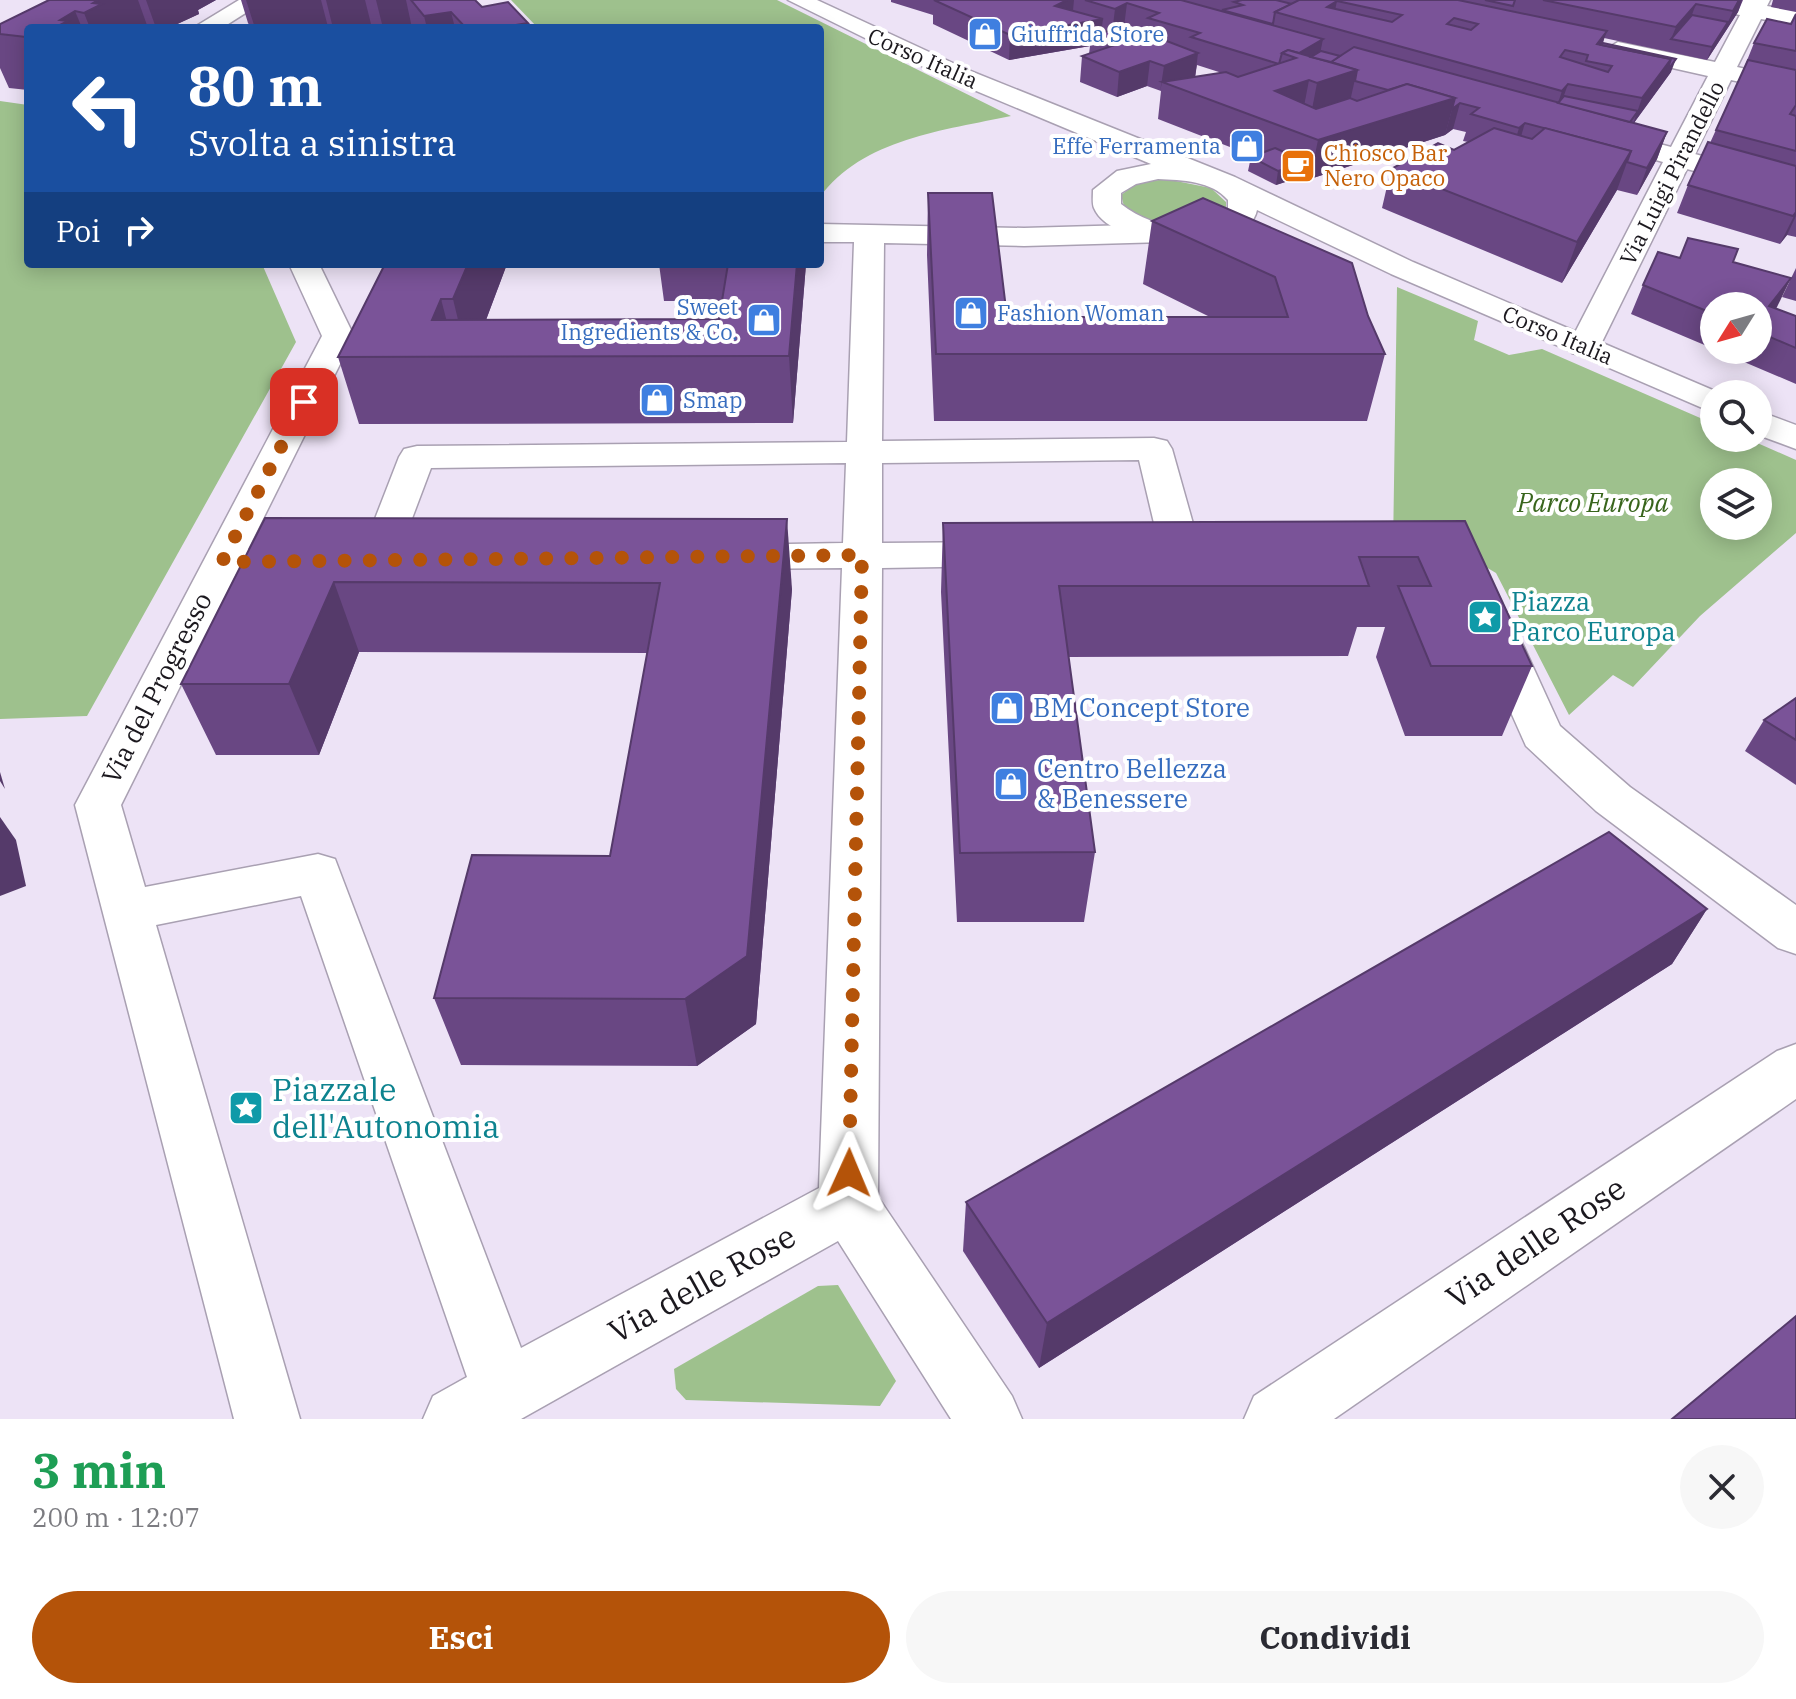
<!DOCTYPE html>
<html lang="it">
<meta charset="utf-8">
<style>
body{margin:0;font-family:"IBM Plex Serif",serif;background:#f7f7f7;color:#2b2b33;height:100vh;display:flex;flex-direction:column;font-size:30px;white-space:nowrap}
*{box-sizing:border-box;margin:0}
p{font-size:26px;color:#7c7c81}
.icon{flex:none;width:44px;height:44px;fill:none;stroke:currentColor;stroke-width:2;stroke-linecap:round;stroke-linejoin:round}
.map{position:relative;height:1419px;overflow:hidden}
.details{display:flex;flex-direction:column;background:#fff;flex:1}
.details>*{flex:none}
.banner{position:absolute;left:24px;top:24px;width:800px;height:244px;border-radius:8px;box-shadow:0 4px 20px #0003;background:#1a4fa0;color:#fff;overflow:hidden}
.needle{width:52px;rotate:233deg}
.tools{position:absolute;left:1700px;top:292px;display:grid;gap:16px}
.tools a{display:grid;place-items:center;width:72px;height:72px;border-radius:50%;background:#fff;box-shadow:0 4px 20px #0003;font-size:40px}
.pin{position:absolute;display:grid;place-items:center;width:68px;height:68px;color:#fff;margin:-34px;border-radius:16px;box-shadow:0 4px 12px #0006}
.me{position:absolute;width:88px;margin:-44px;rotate:1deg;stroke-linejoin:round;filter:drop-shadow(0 0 6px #0008)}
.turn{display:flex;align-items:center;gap:28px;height:168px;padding:0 32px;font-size:36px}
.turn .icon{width:104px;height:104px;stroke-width:2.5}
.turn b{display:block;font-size:56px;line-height:68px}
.then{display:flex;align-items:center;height:76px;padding:0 32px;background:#0003;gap:16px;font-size:30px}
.round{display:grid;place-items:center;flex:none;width:84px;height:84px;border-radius:42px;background:#f7f7f7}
.head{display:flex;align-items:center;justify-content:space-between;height:136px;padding:0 32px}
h1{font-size:48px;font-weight:700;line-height:60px;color:#1e9e55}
.cta{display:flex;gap:16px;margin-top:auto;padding:16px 32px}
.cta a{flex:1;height:92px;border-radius:48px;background:#b45309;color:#fff;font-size:32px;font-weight:700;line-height:92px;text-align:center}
.cta a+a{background:#f7f7f7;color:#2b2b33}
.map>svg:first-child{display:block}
.green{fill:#9ec18d;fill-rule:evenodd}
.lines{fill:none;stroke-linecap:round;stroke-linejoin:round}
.minor-casing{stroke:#a9a0b2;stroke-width:3}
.major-casing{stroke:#a9a0b2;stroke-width:3}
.minor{fill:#fff;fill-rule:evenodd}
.major{fill:#fff;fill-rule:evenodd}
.wall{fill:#694783;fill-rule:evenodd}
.shaded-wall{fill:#553a6a}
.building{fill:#7a5398;stroke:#553a6a;stroke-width:2;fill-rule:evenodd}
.route{stroke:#b45309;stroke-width:14;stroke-dasharray:0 25.2}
.labels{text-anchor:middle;stroke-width:8;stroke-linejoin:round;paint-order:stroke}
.far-shop-label{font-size:22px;fill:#366cbe;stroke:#fff;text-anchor:start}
.far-street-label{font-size:22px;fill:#1b181e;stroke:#fff}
.far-food-label{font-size:22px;fill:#c56008;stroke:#fff;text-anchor:start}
.park-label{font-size:26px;font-style:italic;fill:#38651c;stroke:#fff}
.culture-label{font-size:26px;fill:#0d838f;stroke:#fff;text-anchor:start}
.street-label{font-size:26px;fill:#1b181e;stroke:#fff}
.shop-label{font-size:26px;fill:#366cbe;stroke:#fff;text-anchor:start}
.near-culture-label{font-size:32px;fill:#0d838f;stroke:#fff;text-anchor:start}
.near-street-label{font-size:32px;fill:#1b181e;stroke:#fff}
</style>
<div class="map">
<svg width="1796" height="1419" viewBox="0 0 1796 1419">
<rect width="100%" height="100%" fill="#ede3f6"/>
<g class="green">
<path d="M511 0H777L1011 116C945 130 862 139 820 197V28H538Z"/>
<polygon points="0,101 28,105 28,264 262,264 296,342 87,716 0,719"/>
<polygon points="1166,179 1211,188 1226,202 1226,209 1148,222 1125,210 1121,195 1137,183"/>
<path d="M1397 287 1478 321 1474 340 1509 355 1542 349 1714 424V438H1746L1796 460V533L1700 616 1633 687 1613 675 1569 715 1496 573 1469 557 1393 548ZM1714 482H1758V526H1714Z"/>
<polygon points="838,1285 896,1381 880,1406 686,1400 676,1389 674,1369 818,1286"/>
</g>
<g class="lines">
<g class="minor-casing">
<g id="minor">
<polygon points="239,0 266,0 222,28 193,28"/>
<polygon points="1681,0 1770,0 1767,6 1796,11 1796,25 1761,19 1737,67 1796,80 1796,94 1731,80 1695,154 1796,182 1796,199 1687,169 1600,346 1596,353 1584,356 1572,353 1568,346 1663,162 1595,143 1591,137 1595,131 1604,129 1671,147 1708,76 1610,54 1606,49 1618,42 1715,62 1740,15 1684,5"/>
<polygon points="820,224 1024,228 1165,224 1175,227 1180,233 1175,239 1165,242 1024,246 884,243 882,441 1154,438 1167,441 1172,449 1201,552 1195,561 1181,564 1138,561 1132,552 1138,543 1158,540 1139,460 882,463 882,543 1003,542 1017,545 1023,554 1017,563 1003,566 882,568 878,1197 1012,1396 1022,1419 951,1419 838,1241 521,1419 423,1419 433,1396 467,1377 301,896 156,925 300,1419 234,1419 75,805 322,336 289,264 319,264 354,336 248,549 304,549 318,552 324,561 318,570 304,573 236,574 121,805 145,887 318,854 335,859 521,1348 819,1188 842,568 728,569 714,566 708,557 714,548 728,545 843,543 846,463 431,468 393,569 379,572 365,569 359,560 399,457 404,449 417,446 847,442 854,242 820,242"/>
<polygon points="1497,620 1512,624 1518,634 1560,726 1630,787 1796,905 1796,954 1778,948 1596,811 1526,746 1476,634 1482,624"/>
<polygon points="1796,1044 1796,1099 1334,1419 1244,1419 1254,1396 1777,1051"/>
</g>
</g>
<g class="major-casing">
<g id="major">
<path d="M788 0H817L968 70 1235 177 1413 262 1722 394H1714V413L1391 274 1257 210C1247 259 1111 250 1094 208 1092 203 1093 196 1093 190L1117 171 1151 164 950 80ZM1158 179C1182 180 1212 181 1228 200V211C1197 237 1152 228 1121 204V193L1136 184Z"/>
<polygon points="1758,411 1796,425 1796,449 1758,435"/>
</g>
</g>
<use href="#minor" class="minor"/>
<use href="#major" class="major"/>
</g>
<g class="wall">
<polygon points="49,0 216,0 198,10 199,14 173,26 173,28 28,28 28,90 9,88 0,68 0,24"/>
<polygon points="241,0 475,0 482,7 528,23 529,28 251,28 248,23"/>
<path d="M891 0H1743L1738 12 1707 60 1604 38 1603 43 1671 72 1634 123 1667 132 1657 159 1637 195 1617 190 1562 283 1382 208 1391 169 1454 150 1468 142 1463 141 1466 132 1453 129 1445 135 1310 179 1303 176 1276 185 1248 171 1251 157 1253 156 1158 119 1161 91 1147 86 1117 97 1080 82 1082 56 1089 54 1090 46 1009 60 933 24V15L891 2ZM1197 65 1222 73 1195 77Z"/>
<polygon points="1773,0 1796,0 1796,12 1771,7"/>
<polygon points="1796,14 1796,237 1787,235 1780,244 1677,213 1688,185 1710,143 1744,68 1754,43 1791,24"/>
<polygon points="928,193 1007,317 1210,317 1143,284 1152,221 1368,316 1385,354 1367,421 934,421 927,255"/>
<polygon points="1680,258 1733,262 1777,307 1775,308 1796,316 1796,384 1716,350 1758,350 1758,306 1714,306 1714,349 1631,314 1643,285"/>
<polygon points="385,264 507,264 486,320 719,319 722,301 664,301 659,264 806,264 793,423 359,424 338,357"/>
<polygon points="1796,268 1796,301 1782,297"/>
<polygon points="265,518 792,589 756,1024 697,1066 461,1065 434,998 610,856 648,653 359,652 319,755 216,755 181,684"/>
<polygon points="1465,521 1532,666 1502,736 1405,736 1376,657 1385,627 1357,627 1348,656 1068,657 1095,852 1084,922 957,922 941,592 943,523"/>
<polygon points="1796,698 1796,785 1745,751 1764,720"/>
<polygon points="1707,909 1672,964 1039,1368 963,1251 966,1202"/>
</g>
<g class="shaded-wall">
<polygon points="98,0 138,0 148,28 90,28 84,13 93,3"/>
<polygon points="146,0 216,0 198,10 199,14 173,26 173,28 156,28"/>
<polygon points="246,0 321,0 328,27 255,28"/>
<polygon points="326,0 365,0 372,28 333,28"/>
<polygon points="376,0 406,0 412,28 383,28"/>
<polygon points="1067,0 1074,0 1072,21 1103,19 1100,41 1090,37 1090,46 1009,60 1010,35 1055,6"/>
<polygon points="1739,0 1742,0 1738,12 1707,60 1712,47 1728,22 1733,11"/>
<polygon points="1337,1 1332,25 1327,7"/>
<polygon points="1127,3 1124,27 1112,33 1115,9"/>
<polygon points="1696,4 1687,28 1671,39 1676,27"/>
<polygon points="75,11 82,28 54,28 60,20"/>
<polygon points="451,12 455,28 427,28 424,16"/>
<polygon points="528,23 529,28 498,28"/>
<polygon points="1607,31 1598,56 1597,44"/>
<polygon points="1323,39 1318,64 1292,57"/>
<polygon points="1198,53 1195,78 1162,82 1160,92 1164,66"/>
<polygon points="1671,59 1676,59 1671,72 1633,124 1642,98"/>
<polygon points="1150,61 1147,86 1117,97 1119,72"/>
<polygon points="1357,70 1349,106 1310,120 1317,83"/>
<polygon points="1309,80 1302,117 1275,91"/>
<polygon points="1568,84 1561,104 1558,103 1562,91"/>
<polygon points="1455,98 1445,135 1310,179 1318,140"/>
<polygon points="1460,103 1453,129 1445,135 1452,109"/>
<polygon points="1525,123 1517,150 1511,155 1519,128"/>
<polygon points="1667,132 1657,159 1637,195 1647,168"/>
<polygon points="1631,151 1617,190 1562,283 1577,242"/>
<polygon points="1307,162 1304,176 1276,185 1278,171"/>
<polygon points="1796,212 1796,216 1787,235 1780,244"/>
<polygon points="468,264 507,264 472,357 467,357 453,299"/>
<polygon points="797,264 806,264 793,423 789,356"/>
<polygon points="1791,278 1777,307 1758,331 1769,306"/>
<polygon points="441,299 456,357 432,320"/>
<polygon points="787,519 792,589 756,1024 697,1066 685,999"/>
<polygon points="334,582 359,652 319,755 289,684"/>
<polygon points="0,772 5,789 0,781"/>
<polygon points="0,817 16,840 26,886 0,896"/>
<polygon points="1707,909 1672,964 1039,1368 1047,1323"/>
</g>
<g class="building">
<polygon points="49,0 98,0 93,3 102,4 84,13 75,11 60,20 68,21 54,28 28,28 28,36 26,37 0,34 0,24"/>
<polygon points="411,0 475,0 482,7 508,2 528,23 498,28 466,28 451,12 424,16"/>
<polygon points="934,0 1067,0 1055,6 1103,19 1010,35"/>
<polygon points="1085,0 1181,0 1323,39 1299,53 1288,50 1282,53 1279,64 1191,37 1200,33 1148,18 1159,13 1127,3 1115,9"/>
<polygon points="1242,0 1276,0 1292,4 1275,12 1273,24 1222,10 1243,5 1234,2"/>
<path d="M1299 0H1458L1607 31 1597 44 1671 59 1642 98 1568 84 1562 91 1275 12ZM1337 1 1402 15 1392 22 1327 7ZM1454 18 1478 24 1471 30 1447 24ZM1565 50 1588 55 1586 61 1612 66 1608 72 1560 57Z"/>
<polygon points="1485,0 1515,0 1513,6"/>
<polygon points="1543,0 1739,0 1733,11 1696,4 1676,27"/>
<polygon points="1796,14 1796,51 1754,43 1767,19 1791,24"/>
<polygon points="1692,15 1728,22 1712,47 1671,39"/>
<polygon points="1125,25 1198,53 1164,66 1150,61 1119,72 1082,56 1112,46 1090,37"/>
<polygon points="1603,43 1676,59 1667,71 1671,59 1601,45"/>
<polygon points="1354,47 1667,132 1647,168 1627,162 1631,151 1525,123 1519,128 1471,114 1479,108 1460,103 1452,109 1455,98 1407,84 1388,90 1355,81 1357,70 1331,62"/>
<polygon points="1288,50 1357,70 1317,83 1309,80 1275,91 1316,109 1350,98 1357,101 1407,84 1455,98 1318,140 1162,82 1226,72 1238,77 1296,58 1282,53"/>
<polygon points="1321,51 1340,56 1331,62 1311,57"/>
<polygon points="1748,60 1796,70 1796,105 1790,114 1796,116 1796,151 1716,130"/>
<polygon points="1564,96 1638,111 1630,122 1558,103"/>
<polygon points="1494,128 1532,139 1545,128 1631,151 1577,242 1391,169 1438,143 1454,150"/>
<polygon points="1708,142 1796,166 1796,212 1793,216 1688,185"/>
<polygon points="1275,148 1307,162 1278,171 1251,157"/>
<polygon points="928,193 992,193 1007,317 1288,317 1275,277 1152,221 1203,198 1352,263 1368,316 1385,354 936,354"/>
<polygon points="1688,238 1738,249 1733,262 1791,278 1769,306 1796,316 1796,348 1758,332 1758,306 1714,306 1714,314 1643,285 1658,252 1680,258"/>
<polygon points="385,264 468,264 453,299 441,299 432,320 719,319 728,264 797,264 789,356 338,357"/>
<polygon points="265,518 787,519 747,956 685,999 434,998 472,855 610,856 660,583 334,582 289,684 181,684"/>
<polygon points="1465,521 1532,666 1431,666 1398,586 1431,586 1418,557 1359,557 1369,586 1059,586 1095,852 960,853 943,523"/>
<polygon points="1796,698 1796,740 1764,720"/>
<polygon points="1609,832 1707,909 1047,1323 966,1202"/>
<polygon points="1796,1316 1796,1419 1672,1419"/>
</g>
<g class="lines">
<polyline class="route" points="304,402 222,562 862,555 849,1173"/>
</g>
<defs>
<g id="shop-square" transform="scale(1.8)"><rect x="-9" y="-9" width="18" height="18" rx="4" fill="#3f7fe0" stroke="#fff"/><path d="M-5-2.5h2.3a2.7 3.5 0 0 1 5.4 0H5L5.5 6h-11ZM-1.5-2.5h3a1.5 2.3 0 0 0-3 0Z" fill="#fff"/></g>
<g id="cafe-square" transform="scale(1.8)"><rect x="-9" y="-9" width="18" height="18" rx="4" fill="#e8710a" stroke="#fff"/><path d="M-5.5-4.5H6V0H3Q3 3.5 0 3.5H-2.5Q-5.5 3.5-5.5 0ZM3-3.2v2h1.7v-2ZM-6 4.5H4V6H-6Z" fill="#fff"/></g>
<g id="sight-square" transform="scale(1.8)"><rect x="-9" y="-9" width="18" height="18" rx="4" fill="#0f9aa8" stroke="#fff"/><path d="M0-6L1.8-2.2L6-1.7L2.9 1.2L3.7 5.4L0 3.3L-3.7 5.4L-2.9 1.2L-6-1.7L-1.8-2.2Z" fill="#fff"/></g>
</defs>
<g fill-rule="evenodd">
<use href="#shop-square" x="985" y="34"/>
<use href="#shop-square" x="1247" y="146"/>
<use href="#cafe-square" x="1298" y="166"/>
<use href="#shop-square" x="971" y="313"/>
<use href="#shop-square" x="764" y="320"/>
<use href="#shop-square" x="657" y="400"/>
<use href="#sight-square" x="1485" y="617"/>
<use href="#shop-square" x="1007" y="708"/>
<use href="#shop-square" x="1011" y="784"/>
<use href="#sight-square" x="246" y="1108"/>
</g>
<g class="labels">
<g class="far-shop-label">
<text x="1011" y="42">Giuffrida Store</text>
<text x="1221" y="154" text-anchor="end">Effe Ferramenta</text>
<text x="738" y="315" text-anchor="end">Sweet<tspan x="738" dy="25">Ingredients &amp; Co.</tspan></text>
<text x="997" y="321">Fashion Woman</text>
<text x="683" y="408">Smap</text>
</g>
<g class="far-street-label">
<text transform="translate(923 58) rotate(24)" y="8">Corso Italia</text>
<text transform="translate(1672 173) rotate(-63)" y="8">Via Luigi Pirandello</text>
<text transform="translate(1558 335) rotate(23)" y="8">Corso Italia</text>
</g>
<g class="far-food-label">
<text x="1324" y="161">Chiosco Bar<tspan x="1324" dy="25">Nero Opaco</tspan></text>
</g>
<g class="park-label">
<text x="1593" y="512">Parco Europa</text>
</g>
<g class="culture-label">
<text x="1511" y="611">Piazza<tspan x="1511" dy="30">Parco Europa</tspan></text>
</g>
<g class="street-label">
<text transform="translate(157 688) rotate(-63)" y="9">Via del Progresso</text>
</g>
<g class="shop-label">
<text x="1033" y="717">BM Concept Store</text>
<text x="1037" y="778">Centro Bellezza<tspan x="1037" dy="30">&amp; Benessere</tspan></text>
</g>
<g class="near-culture-label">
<text x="272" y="1101">Piazzale<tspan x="272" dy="37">dell'Autonomia</tspan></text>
</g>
<g class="near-street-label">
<text transform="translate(1536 1243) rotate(-34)" y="11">Via delle Rose</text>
<text transform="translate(702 1284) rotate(-29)" y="11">Via delle Rose</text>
</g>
</g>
</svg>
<div class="tools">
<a><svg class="needle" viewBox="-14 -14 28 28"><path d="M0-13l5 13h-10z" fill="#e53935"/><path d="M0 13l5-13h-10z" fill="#7c7c81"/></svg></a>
<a><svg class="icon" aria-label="search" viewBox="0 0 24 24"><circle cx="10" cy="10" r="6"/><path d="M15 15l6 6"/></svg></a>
<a><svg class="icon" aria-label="layers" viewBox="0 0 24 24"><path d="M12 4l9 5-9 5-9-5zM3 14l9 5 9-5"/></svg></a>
</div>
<div class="pin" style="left:304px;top:402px;background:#d93025"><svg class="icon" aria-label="arrive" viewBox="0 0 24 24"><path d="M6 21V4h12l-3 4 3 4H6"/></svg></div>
<svg class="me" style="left:849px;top:1173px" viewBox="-20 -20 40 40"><path d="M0-17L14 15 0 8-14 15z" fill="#b45309" stroke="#fff" stroke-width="4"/></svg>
<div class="banner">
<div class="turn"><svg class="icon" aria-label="left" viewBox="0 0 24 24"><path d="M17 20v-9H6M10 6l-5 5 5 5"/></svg><div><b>80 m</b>Svolta a sinistra</div></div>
<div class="then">Poi<svg class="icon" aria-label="right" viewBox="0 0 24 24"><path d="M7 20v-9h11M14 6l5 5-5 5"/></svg></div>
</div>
</div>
<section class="details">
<div class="head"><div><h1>3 min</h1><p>200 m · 12:07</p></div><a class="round"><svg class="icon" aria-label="close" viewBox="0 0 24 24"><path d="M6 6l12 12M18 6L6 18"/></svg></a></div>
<div class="cta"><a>Esci</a><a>Condividi</a></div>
</section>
